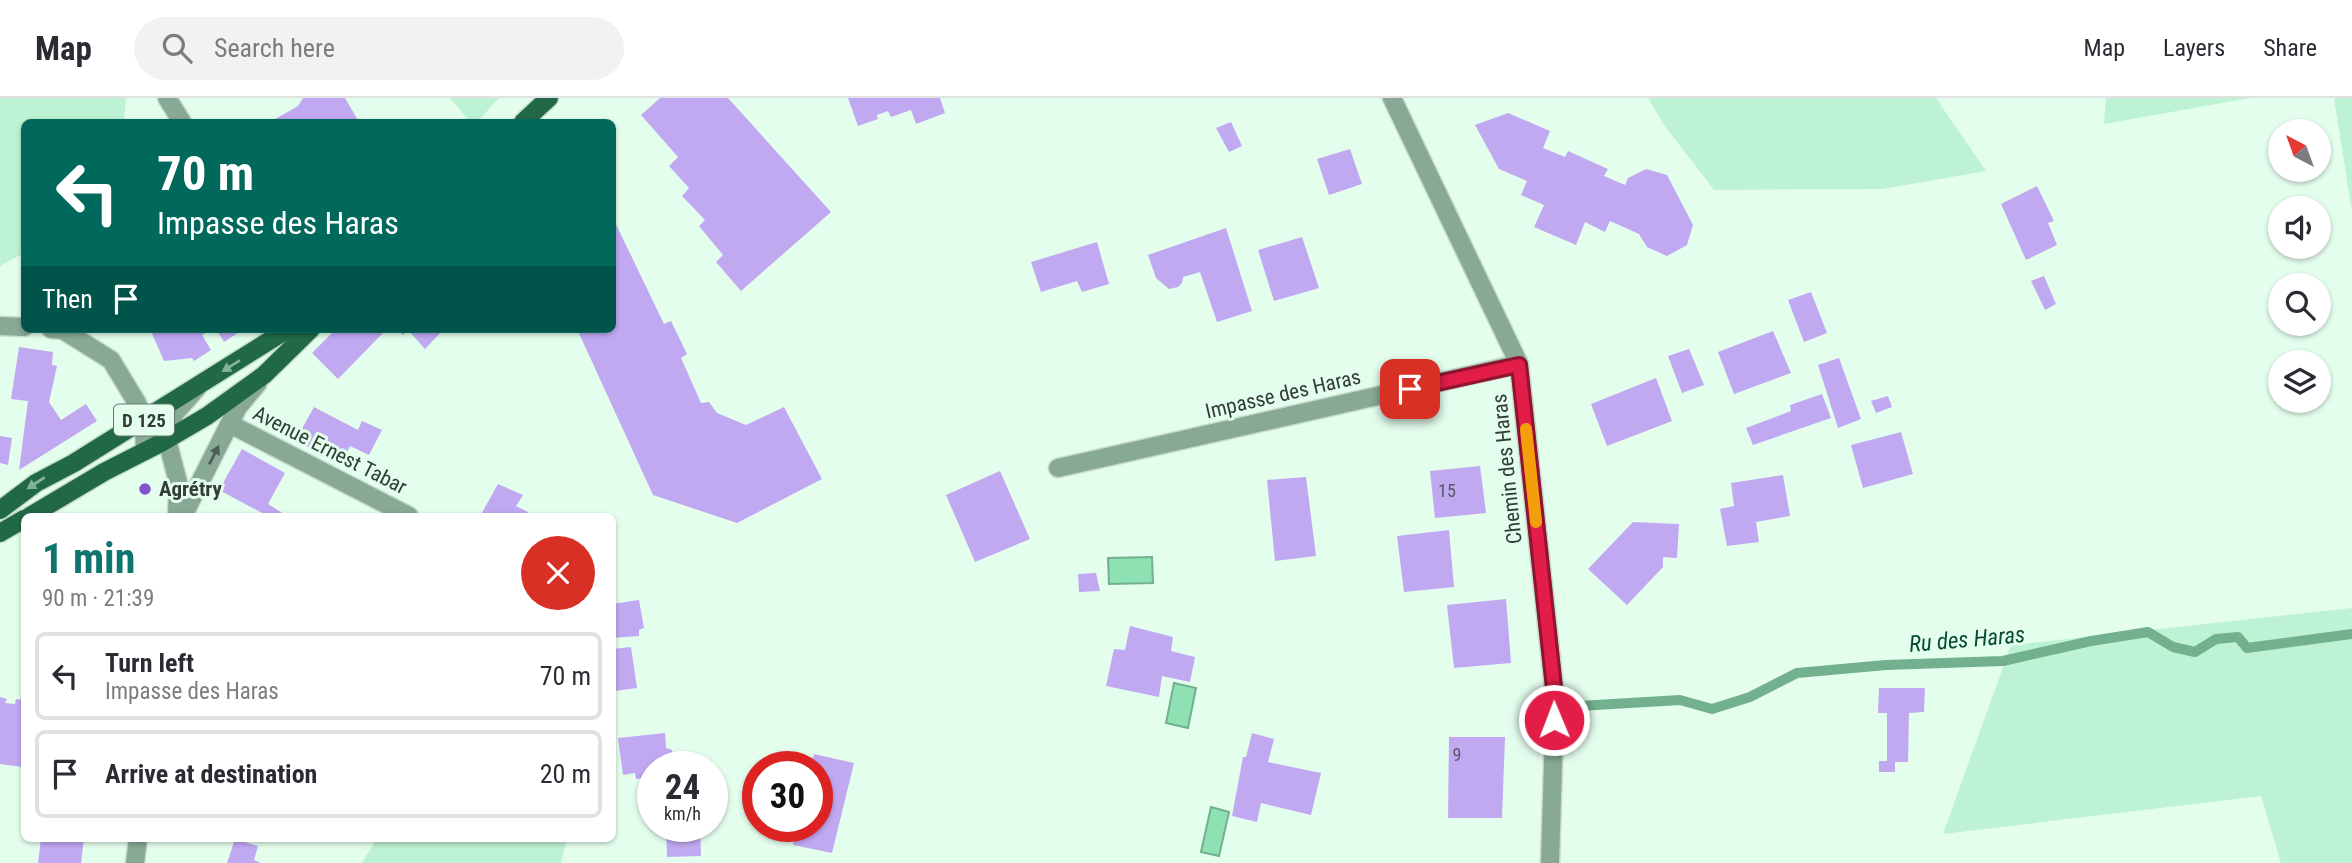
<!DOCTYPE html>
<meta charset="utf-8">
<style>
body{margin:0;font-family:"Roboto Condensed",sans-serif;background:#f2f2f3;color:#2b2b33;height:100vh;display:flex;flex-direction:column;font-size:26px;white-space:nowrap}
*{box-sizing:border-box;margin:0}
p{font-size:23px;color:#7c7c81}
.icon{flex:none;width:38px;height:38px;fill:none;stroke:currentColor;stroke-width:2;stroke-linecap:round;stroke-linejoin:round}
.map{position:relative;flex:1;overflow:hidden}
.drawer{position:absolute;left:21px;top:415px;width:595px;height:329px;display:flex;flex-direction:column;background:#fff;border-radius:10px;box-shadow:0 2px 5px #0004}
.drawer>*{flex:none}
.banner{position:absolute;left:21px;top:21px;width:595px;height:214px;border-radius:10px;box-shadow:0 2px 5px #0004;background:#00695c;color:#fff;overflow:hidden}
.needle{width:46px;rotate:319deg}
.buttons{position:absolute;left:2268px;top:21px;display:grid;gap:14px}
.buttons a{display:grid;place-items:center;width:63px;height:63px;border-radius:50%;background:#fff;box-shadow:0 2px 5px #0004;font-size:35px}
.speed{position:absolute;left:637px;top:653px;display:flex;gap:14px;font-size:35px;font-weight:700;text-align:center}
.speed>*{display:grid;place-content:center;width:91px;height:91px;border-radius:50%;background:#fff;box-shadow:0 2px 5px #0004;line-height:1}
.speed small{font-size:18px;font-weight:400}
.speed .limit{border:10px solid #d22;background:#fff;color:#111}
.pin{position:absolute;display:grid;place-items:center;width:60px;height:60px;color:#fff;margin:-30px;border-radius:14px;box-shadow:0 4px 10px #0006}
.me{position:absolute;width:77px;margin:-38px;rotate:359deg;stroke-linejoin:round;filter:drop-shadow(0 0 5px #0008)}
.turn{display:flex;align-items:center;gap:24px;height:147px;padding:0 21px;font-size:32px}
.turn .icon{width:91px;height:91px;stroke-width:2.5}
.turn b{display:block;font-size:49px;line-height:60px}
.then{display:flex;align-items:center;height:66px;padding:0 21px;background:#0003;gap:14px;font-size:26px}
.round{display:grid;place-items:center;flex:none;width:74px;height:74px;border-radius:37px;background:#f2f2f3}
.headline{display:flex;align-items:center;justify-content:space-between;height:119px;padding:0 21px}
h1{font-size:42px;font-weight:700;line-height:52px;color:#0f766e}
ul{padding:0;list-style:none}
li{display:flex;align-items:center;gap:21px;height:88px;margin:0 14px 10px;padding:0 7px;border:4px solid #e1e1e2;border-radius:10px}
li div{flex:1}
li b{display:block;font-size:26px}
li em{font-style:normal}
header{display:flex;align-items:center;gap:42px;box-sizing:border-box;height:98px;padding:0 35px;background:#fff;border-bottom:2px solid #e1e1e2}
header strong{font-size:33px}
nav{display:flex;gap:38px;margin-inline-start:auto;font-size:24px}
.search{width:490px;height:63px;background:#f2f2f3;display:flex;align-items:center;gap:18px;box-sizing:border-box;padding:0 24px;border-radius:38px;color:#7c7c81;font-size:26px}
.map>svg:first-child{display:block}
.green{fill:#bef2d4}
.water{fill:#8de1b3;stroke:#72b08e;stroke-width:2}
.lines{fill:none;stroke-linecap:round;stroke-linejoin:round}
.stream{stroke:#72b08e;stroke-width:10}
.building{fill:#c1a9f2}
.minor-casing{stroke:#c4dbcd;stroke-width:21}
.major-casing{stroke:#c4dbcd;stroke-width:21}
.minor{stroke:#87a995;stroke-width:18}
.major{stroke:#206846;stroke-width:18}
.oneway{fill:#82b39a}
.oneway2{fill:#4c5d53}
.route-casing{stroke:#92132f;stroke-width:18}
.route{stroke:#e11d48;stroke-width:12}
.slow{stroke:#f59e0b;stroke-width:12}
.poi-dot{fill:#8453cc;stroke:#e4feee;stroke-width:2.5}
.labels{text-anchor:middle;stroke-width:6;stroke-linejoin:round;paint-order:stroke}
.number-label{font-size:18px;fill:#565766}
.shield{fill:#e4feee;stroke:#68766e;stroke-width:2}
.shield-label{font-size:19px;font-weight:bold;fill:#333c37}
.street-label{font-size:21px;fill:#333c37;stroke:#e4feee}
.poi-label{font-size:21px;font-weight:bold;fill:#333c37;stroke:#e4feee;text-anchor:start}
.water-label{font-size:23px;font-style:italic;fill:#074c30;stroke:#e4feee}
</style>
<header>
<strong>Map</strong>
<div class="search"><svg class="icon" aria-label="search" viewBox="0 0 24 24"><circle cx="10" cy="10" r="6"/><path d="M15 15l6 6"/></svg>Search here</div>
<nav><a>Map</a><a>Layers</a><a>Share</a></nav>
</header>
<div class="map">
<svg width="2352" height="765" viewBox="0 0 2352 765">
<rect width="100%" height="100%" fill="#e4feee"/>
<g class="green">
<polygon points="0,0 126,0 124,24 24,24 24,155 0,168"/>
<polygon points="450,0 499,0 477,24 470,24"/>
<polygon points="1648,0 1936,0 1986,73 1883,91 1714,92 1664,27"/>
<polygon points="2106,0 2250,0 2104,26"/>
<polygon points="2334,0 2352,0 2352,114"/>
<polygon points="2352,510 2352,765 2281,765 2261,698 1943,736 2011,547"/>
<polygon points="377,740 567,740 561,765 362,765"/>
</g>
<g class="water">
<polygon points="1152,459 1153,485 1109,486 1108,460"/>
<polygon points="1174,585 1196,590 1188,630 1166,625"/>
<polygon points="1211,709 1229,714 1219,758 1201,754"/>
</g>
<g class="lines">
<polyline class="stream" points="1579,608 1680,602 1712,611 1750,599 1797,575 1886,567 2003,563 2091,543 2148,534 2173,549 2195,554 2216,541 2238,539 2247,550 2352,536"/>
</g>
<g class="building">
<polygon points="303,0 345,0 359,24 270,24 298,8"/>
<polygon points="660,0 728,0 831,114 741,193 716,164 723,157 699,128 705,122 682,98 689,90 669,68 678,59 641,17"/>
<polygon points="848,0 940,0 945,15 916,26 911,12 891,19 888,13 877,17 878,21 858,28"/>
<polygon points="1508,15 1550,33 1543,50 1565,59 1568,53 1608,71 1604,78 1625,87 1628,80 1646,71 1667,77 1693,127 1687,147 1667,158 1647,149 1639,136 1610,123 1605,134 1585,124 1576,147 1534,129 1544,107 1521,97 1527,83 1499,71 1475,27"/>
<polygon points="1231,24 1242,48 1229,54 1216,30"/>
<polygon points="1350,51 1362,86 1329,97 1317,61"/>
<polygon points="2037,88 2054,123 2048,125 2057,147 2026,162 2001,106"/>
<polygon points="612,118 664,226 671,223 687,256 681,260 701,305 709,304 717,315 746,327 784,309 822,381 737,425 653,397 577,231 612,231"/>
<polygon points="1226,130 1252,213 1217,224 1200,174 1183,179 1182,185 1178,189 1169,191 1156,180 1148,157"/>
<polygon points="1302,139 1319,190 1274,203 1258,152"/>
<polygon points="1097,144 1109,186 1082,194 1077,183 1041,194 1031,164"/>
<polygon points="2044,178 2056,206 2045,212 2031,183"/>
<polygon points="1811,194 1827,235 1804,244 1788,202"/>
<polygon points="150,231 211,231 202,237 211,252 194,263 192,260 164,263"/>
<polygon points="216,231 244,231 224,244"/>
<polygon points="336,231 378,231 383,235 338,281 312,255"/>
<polygon points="397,231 444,231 425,251 408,232 403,237"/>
<polygon points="1773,233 1791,275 1734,296 1718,254"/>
<polygon points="19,249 53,254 52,267 57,268 49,304 61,322 86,306 97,323 19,372 28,303 11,301"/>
<polygon points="1689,251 1704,287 1682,295 1668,258"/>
<polygon points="1839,260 1861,321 1838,330 1818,267"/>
<polygon points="1656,280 1672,323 1607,348 1591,306"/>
<polygon points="1822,296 1831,320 1753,347 1746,330 1791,313 1790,307"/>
<polygon points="1888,298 1892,309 1876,315 1871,303"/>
<polygon points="314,309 358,332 362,323 382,332 369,357 350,348 343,362 328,354 327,358 295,343"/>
<polygon points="1901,334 1913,376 1863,390 1851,347"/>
<polygon points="0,338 12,340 8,367 0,365"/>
<polygon points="242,351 285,375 268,406 284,416 283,418 268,418 219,392"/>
<polygon points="1480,368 1486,415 1435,420 1430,373"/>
<polygon points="1000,373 1030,441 975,464 946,397"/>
<polygon points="1783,377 1790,418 1756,424 1759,444 1727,448 1720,411 1734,408 1731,385"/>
<polygon points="1306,379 1316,458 1275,463 1267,382"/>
<polygon points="498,386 523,397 516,408 528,414 525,418 480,418"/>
<polygon points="1633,424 1679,426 1677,460 1663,459 1663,469 1627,507 1588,471"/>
<polygon points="1449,432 1454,489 1404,494 1397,438"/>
<polygon points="1096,475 1100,493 1079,494 1078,476"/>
<polygon points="1506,501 1511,565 1454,570 1447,507"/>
<polygon points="639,502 644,530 639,532 639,538 612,540 612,506"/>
<polygon points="1130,528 1173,539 1171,553 1195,559 1190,584 1162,578 1159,599 1106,588 1114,551 1125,552"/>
<polygon points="631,549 637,590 615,593 612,551"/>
<polygon points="1879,590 1925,590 1924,614 1909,615 1908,664 1895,664 1895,674 1879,674 1879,663 1887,663 1887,615 1878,615"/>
<polygon points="0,599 7,601 5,605 15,606 16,601 24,602 24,650 22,669 0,666"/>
<polygon points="665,635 666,650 672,652 674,663 668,668 653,668 653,679 636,681 635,675 623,677 618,640"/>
<polygon points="1252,635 1274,641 1268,664 1321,675 1311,717 1261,705 1257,724 1232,718 1243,659 1246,659"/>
<polygon points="1449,639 1505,639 1502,720 1448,720"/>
<polygon points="814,656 854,665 832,755 793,747 797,728 817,728 817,668 811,668"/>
<polygon points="662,728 704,728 704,731 700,731 701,758 667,759 666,731 662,732"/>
<polygon points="41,740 84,740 81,765 38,765"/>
<polygon points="235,741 258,748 254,762 261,765 227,765"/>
</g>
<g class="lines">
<g class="minor-casing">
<g id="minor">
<polyline points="167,0 182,24"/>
<polyline points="1392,0 1519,266 1555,599 1550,765"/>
<polyline points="0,228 24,229"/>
<polyline points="51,231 63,232 111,262 137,305 144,322 145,353"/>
<polyline points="230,326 409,418"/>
<polyline points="1058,370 1519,266"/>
<polyline points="177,418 178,384 167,342 167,334 175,315 197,290"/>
<polyline points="183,418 238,309 258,285"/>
<polyline points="135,765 138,740"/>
</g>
</g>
<g class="major-casing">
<g id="major">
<polyline points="523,24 549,0"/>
<polyline points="0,412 36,385 74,365 288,231"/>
<polyline points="30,418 104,374 161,345 207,318 264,277 311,231"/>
<polyline points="0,435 24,421"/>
</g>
</g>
<use href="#minor" class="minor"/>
<use href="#major" class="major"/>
</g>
<defs><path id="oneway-solid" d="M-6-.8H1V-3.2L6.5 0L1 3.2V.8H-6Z" transform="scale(1.75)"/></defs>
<g class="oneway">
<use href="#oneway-solid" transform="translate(231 268) rotate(148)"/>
<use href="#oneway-solid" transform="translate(36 385) rotate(147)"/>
</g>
<use class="oneway2" href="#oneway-solid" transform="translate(214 357) rotate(-63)"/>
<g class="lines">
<g class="route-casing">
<polyline id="route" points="1410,291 1519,267 1555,599 1554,622"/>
</g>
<use href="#route" class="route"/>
<polyline class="slow" points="1526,331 1536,424"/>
</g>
<circle class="poi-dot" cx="145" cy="391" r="7"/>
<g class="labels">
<g class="number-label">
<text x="1447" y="399">15</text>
<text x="1457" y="663">9</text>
</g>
<rect class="shield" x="114" y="306.5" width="60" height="31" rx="5"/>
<g class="shield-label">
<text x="144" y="329">D 125</text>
</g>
<g class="street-label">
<text transform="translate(1283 296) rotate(-13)" y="7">Impasse des Haras</text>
<text transform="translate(330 352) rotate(27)" y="7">Avenue Ernest Tabar</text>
<text transform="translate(1507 371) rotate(-96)" y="7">Chemin des Haras</text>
</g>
<g class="poi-label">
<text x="159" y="398">Agrétry</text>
</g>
<g class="water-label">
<text transform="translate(1967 541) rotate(-5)" y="8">Ru des Haras</text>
</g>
</g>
</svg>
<div class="buttons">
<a><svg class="needle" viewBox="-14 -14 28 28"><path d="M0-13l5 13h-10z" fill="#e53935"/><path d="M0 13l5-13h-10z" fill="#7c7c81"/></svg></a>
<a><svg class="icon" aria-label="sound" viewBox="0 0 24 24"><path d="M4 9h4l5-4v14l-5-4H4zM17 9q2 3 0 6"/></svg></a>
<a><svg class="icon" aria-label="search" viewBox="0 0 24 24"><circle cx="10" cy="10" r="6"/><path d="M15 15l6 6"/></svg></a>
<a><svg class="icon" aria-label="layers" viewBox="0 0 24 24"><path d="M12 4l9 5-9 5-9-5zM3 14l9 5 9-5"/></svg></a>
</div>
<div class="speed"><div>24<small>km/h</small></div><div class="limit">30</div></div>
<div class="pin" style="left:1410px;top:291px;background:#d93025"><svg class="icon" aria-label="arrive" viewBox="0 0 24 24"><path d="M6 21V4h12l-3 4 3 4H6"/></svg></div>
<svg class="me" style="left:1554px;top:622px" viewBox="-20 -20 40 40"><circle r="17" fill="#e11d48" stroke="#fff" stroke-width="3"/><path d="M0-11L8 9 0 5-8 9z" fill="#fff"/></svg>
<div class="banner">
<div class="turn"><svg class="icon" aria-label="left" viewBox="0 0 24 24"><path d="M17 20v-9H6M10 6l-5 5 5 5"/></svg><div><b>70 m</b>Impasse des Haras</div></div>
<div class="then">Then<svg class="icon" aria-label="arrive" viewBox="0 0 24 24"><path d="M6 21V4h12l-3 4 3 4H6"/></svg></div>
</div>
<section class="drawer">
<div class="headline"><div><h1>1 min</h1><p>90 m · 21:39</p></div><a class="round" style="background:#d93025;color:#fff"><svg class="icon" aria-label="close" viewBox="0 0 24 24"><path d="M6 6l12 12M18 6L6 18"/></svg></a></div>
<ul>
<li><svg class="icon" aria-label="left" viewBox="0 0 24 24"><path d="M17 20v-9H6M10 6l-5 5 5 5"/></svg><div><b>Turn left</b><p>Impasse des Haras</p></div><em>70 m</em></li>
<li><svg class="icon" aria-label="arrive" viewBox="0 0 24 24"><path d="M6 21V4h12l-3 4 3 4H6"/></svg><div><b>Arrive at destination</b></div><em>20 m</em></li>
</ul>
</section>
</div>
